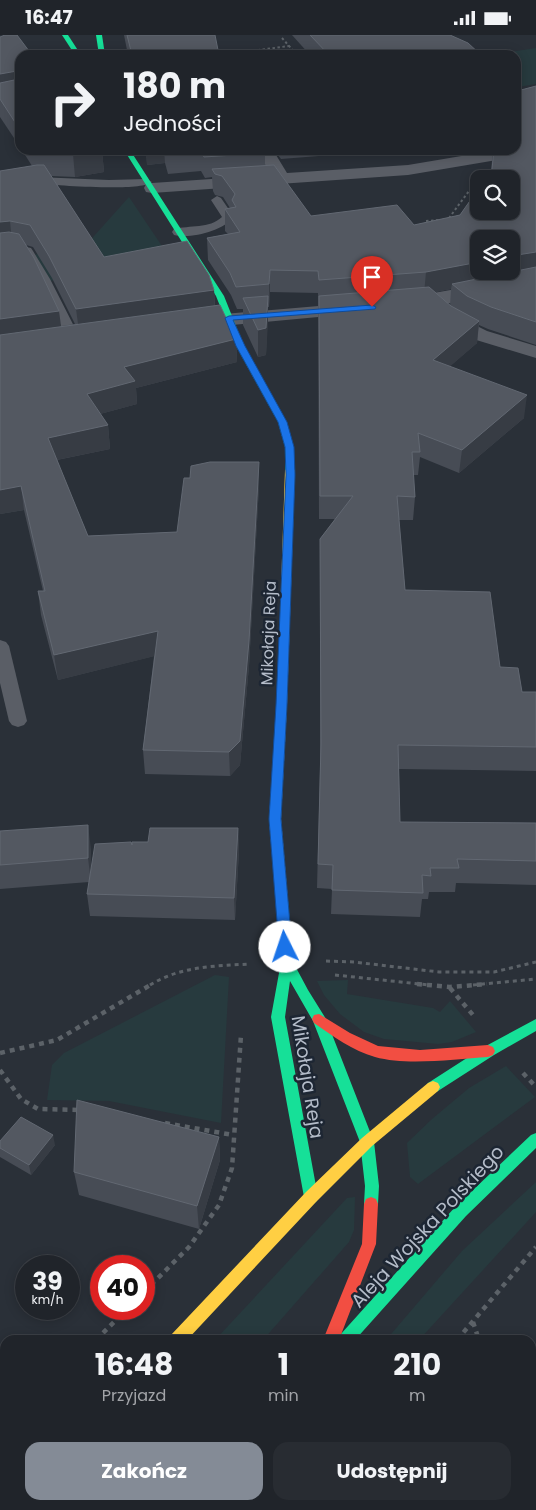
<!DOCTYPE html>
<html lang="pl">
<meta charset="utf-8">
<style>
body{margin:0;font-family:Poppins,sans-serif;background:#282c32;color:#f1f3f6;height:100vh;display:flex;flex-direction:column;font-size:19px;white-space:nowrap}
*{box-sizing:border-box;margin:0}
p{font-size:16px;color:#a2a4a8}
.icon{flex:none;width:28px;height:28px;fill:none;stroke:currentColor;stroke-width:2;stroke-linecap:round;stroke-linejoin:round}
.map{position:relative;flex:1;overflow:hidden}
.drawer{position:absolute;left:0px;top:1300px;width:536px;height:175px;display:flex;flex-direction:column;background:#20242a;border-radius:15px 15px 0 0;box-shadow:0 2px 12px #0003,0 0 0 1px #3d4147}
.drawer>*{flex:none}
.guide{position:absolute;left:15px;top:15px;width:506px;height:105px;border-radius:15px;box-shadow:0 2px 12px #0003,0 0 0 1px #3d4147;background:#20242a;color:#f1f3f6;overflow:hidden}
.controls{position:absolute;left:470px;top:135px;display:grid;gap:10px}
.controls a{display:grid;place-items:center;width:50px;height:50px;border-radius:10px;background:#20242a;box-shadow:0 2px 12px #0003,0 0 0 1px #3d4147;font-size:25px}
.speed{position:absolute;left:15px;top:1220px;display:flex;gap:10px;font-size:25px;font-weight:700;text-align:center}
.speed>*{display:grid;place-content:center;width:65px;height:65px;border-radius:50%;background:#20242a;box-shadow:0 2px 12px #0003,0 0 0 1px #3d4147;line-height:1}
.speed small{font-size:12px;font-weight:400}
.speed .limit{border:8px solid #d22;background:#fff;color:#111}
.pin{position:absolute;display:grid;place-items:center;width:42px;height:42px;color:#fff;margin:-51px -21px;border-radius:50% 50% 50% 0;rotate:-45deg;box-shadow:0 0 5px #0007}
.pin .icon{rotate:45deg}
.me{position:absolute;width:55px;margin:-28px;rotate:356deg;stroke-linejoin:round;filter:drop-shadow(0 0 4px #0008)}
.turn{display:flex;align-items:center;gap:18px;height:105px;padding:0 25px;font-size:22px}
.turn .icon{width:65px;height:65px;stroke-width:2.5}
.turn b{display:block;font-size:35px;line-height:42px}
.eta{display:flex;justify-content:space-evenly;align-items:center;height:85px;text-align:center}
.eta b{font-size:30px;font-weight:700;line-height:35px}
.cta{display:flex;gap:10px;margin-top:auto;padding:10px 25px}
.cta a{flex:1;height:58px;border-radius:15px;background:#848b96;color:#fff;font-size:20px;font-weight:700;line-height:58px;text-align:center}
.cta a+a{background:#282c32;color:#f1f3f6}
.status{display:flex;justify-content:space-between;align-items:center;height:35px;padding:0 25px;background:#20242a;direction:ltr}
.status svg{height:14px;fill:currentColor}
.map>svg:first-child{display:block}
.green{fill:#273a3e}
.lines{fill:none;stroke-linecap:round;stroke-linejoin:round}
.path-far2{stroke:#5c6268;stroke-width:2;stroke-dasharray:2.5 2.5;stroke-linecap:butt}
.path-far1{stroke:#5c6268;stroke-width:3;stroke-dasharray:4 4;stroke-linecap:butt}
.path{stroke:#5c6268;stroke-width:4.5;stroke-dasharray:5 5;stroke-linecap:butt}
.lane{fill:#5a5e66;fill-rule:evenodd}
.street{fill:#5a5e66;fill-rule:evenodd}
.fast{fill:#16e098;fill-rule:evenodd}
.slow{fill:#ffcf43;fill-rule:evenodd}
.jam{fill:#f24e42;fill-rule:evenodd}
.wall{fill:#474c55;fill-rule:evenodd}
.shaded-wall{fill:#373c44}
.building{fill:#535861;stroke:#626872}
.route{fill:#1a73e8;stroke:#114b97}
.labels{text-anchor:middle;stroke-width:5;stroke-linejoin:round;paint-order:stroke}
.street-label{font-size:16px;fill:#b4bcc9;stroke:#1d2633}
.near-street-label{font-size:19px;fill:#b4bcc9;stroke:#1d2633}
</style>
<div class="status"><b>16:47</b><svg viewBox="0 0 49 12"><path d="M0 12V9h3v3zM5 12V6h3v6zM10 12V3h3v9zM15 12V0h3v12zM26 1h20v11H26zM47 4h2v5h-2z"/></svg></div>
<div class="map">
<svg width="536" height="1475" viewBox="0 0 536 1475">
<rect width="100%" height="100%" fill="#2a3038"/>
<g class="green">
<polygon points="536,13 536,49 518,52 516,50 516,20 489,20"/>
<polygon points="129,162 170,223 50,246 33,220 86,210"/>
<polygon points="215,940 229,942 221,1088 109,1066 47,1065 52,1030 64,1018"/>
<polygon points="348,945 347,959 433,973 440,977 450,966 476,997 452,1007 438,1009 384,1004 364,997 340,979 324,960 317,946"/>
<polygon points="506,1031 535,1062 418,1149 410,1142 407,1108 432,1084 469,1053"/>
<polygon points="536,1147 536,1177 419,1305 386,1305 462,1216"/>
<polygon points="355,1162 354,1195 349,1207 263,1305 215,1305 347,1163"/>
<polygon points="531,1332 536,1336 536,1475 337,1475 341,1470 531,1470"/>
<polygon points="63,1470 118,1470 113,1475 58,1475"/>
</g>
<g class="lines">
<g class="path-far2">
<polyline points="282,3 297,20"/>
<polyline points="263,20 259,15 289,11"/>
<polyline points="449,183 472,152"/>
<polyline points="426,186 440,185"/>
</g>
<g class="path-far1">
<polyline points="326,926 354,927 439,937 494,937 536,927"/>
<polyline points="335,940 429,950"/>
<path d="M150 950C181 931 215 931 250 929"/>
<polyline points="473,950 536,944"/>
</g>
<g class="path">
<polyline points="417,949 450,952 487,949"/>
<polyline points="450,953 473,980"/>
<polyline points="0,1018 57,1005 152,949"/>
<polyline points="0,1035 21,1064 38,1074 80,1075"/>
<polyline points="523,1038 536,1052"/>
<polyline points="165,1088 233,1100"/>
<polyline points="144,1257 189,1212 219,1170 232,1133 241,1000"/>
<polyline points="473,1287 479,1305"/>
<polyline points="96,1305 127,1274"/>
<polyline points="457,1305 536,1212"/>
<polyline points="0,1399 5,1394"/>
<polyline points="531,1453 536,1466"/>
<polyline points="315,1475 319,1470"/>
</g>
<g class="lane">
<path d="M37 142 109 145 146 144 152 147C141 157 58 150 39 149 26 149 13 150 0 151V145Z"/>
<path d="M217 161 221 163 234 182C223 196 191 204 174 200L172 197 174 194C190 190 209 194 222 182L211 165Z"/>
<polygon points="12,209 31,213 33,216 50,244 81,305 79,308 69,308 67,305 38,244 23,219 12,217 0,219 0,211"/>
<polygon points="0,605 6,607 9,611 27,686 24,690 18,692 12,690 9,686 0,648"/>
</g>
<g class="street">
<polygon points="257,115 273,115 287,138 408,130 497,115 503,117 505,120 503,123 497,125 408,140 152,158 146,157 144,153 146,149 152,148 271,140"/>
<polygon points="536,240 536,252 424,273 405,275 398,273 395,269 398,265 405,263"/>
<polygon points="354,268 361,270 364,274 361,278 200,293 193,291 190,287 193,283 200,281"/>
<polygon points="445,275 487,296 536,311 536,323 473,304 438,285 435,281 438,277"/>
</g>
<g class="fast">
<polygon points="62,0 68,0 81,20 75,20"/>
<polygon points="96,0 102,0 105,20 99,20"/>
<polygon points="124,115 130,115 224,261 244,311 286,387 293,412 293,437 287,437 285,435 285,412 278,387 236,311 216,261"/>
<polygon points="282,861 286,863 288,866 293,927 308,955 326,984 374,1107 379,1151 378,1169 376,1174 371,1176 366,1174 364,1169 365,1151 360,1107 313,986 290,946 285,982 318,1162 316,1167 311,1169 306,1167 304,1162 271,982 281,927 276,866 278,863"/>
<polygon points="536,984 536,996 494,1020 438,1056 433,1058 428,1056 426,1052 428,1048 484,1012"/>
<polygon points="536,1098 536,1113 466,1181 355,1305 337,1305 340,1300 456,1171 531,1100"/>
</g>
<g class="slow">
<polygon points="290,432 295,435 287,670 281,784 288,866 286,869 278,869 276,866 269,784 277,670 285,435"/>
<polygon points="433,1046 438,1048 440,1052 438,1056 372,1111 316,1167 187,1305 168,1305 171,1300 306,1157 362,1103 428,1048"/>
<polygon points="19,1470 38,1470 36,1475 17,1475"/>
<polygon points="194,1470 212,1470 210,1475 192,1475"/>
</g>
<g class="jam">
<path d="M319 979 350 998 378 1011 420 1015 488 1010 493 1012 495 1016 493 1020 488 1022C455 1024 407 1031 375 1022 353 1016 333 1001 314 988L312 984 314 980Z"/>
<polygon points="371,1162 376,1164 378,1169 376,1209 339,1305 323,1305 362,1209 364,1169 366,1164"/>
</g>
</g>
<g class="wall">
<polygon points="124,0 215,0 219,20 128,20"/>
<polygon points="292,0 450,0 481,20 310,20"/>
<polygon points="0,2 20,20 20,112 0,82"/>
<path d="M536 51V310L488 294 479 290 477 308 450 331 524 383 459 438 420 422 418 440H413L415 462 413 485H399L405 555 500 632 522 657H536V736L399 734 400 787 536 788V850L456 848 455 857H429L428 864H422L420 882 331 879 332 854 317 853 320 733V504L335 484H319L318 258 270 257 269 272H268L266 320 258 322 243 290V274H237L231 260 208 225 207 203 228 199 225 196V174L230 173 223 162 215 160 213 156 212 142 205 143 201 136 168 139 165 128 147 130 146 115H263L265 118V131L311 181 414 190 460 180 491 136 493 115H516L521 55ZM451 254 450 271 435 257Z"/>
<path d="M22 115H102L104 137 75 142 51 141 104 222 214 255 215 270 236 304 237 327 136 353 137 369 100 379 108 390 110 414 57 425 88 501 177 497 259 451 249 631 240 730 230 741 145 739 143 715 154 621 58 645 41 580 38 556H43L24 475 0 479V136L32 131ZM26 210 33 212 52 243 75 289 61 291Z"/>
<polygon points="274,115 394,115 281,124"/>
<polygon points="238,793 239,816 235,885 90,881 87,859 89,847 0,854 0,796 91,814 91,834 132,810 148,807"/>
<polygon points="219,1102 220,1125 199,1194 79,1160 74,1137"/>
<polygon points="0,1106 55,1110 31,1140 0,1122"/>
</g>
<g class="shaded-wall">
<polygon points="17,36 20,57 0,61 0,39"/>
<polygon points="102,115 104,137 75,142 73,119"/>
<polygon points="146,115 164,115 165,128 147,130"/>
<polygon points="10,186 12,207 0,209 0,187"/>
<polygon points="536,217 536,236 452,249 451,254 424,259 426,237 479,227 479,236 511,236 511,221"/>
<polygon points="270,235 270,257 269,272 269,249"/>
<polygon points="214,255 215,277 79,296 76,274"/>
<polygon points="268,261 268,288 266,320 258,322 258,295"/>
<polygon points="59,276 62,298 0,307 0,284"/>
<polygon points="479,286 477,308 431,348 433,325"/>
<polygon points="236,304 237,327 136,353 137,369 89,382 87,359 124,332"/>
<polygon points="527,360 524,383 459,438 462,415"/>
<polygon points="108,390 110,414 51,426 48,403"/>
<polygon points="259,427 259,451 249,631 240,730 230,741 229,717"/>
<polygon points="21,451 24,475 0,479 0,455"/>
<polygon points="158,596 159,620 58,645 54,620"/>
<polygon points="88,790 91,814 91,847 88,823"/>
<polygon points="238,793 239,816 235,885 234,863"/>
<polygon points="53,1100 55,1110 31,1140 29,1130"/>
<polygon points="219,1102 220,1125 199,1194 197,1171"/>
</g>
<g class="building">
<polygon points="5,0 17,0 32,20 20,20 20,95 0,64 0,48 19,44 19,38 17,36 0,39 0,2"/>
<polygon points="127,0 215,0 219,20 132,20"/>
<polygon points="310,0 450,0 468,8 481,20 329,20"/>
<polygon points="516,50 521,55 536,51 536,217 511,221 511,204 479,204 479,227 426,237 319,245 318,236 270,235 269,249 236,252 230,238 207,203 240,197 225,174 236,172 232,165 235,159 222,141 215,139 212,134 274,130 311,181 397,170 414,190 460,180 479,153 479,176 511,176 511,144 486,144 492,134 494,115 516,115"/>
<polygon points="34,115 102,115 73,119 35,118"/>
<polygon points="166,115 263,115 265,118 204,122 200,115 167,118"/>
<polygon points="37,130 44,130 104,222 187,206 209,240 214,255 76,274 49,221 30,190 10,186 0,187 0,136"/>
<polygon points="9,197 19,199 34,223 59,276 0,284 0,198"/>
<polygon points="536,232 536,287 491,272 467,261 452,249"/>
<polygon points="429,252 451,271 479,286 433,325 527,360 462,415 418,398 420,417 412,417 415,462 397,461 405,555 490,557 500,632 518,633 522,657 536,657 536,712 398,710 400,787 536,788 536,826 457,824 459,833 430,833 431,841 422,840 423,858 332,855 333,830 318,829 321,709 320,504 353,461 320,461 319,261"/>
<polygon points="268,261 266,293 258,295 243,263"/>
<polygon points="220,270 236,304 124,332 135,346 87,359 108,390 48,403 88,501 177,497 184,443 190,443 191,431 210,427 259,427 249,606 240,706 229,717 143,715 158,596 54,620 38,556 45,556 21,451 0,455 0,300"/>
<polygon points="88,790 88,823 0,830 0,796"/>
<polygon points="150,793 238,793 234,863 87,859 95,809 131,807 132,810 132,807 148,807"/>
<polygon points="77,1065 219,1102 197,1171 74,1137"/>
<polygon points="21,1082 53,1100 29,1130 0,1113 0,1106"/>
</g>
<polygon class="route" points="372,270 376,272 375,274 233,285 245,311 287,387 294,412 295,440 287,670 281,784 292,912 290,916 281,916 279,912 269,784 276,670 286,440 285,412 278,387 236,311 225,283 229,281"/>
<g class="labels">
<g class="street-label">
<text transform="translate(268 598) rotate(-88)" y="6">Mikołaja Reja</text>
</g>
<g class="near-street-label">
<text transform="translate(308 1042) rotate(81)" y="7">Mikołaja Reja</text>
<text transform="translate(427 1191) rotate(-47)" y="7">Aleja Wojska Polskiego</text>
</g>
</g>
</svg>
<div class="controls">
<a><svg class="icon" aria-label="search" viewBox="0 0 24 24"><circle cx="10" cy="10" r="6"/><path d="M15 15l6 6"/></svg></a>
<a><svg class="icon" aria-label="layers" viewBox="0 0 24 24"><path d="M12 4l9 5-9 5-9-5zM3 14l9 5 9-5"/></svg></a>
</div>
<div class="speed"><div>39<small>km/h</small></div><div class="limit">40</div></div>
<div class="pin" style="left:372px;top:272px;background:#d93025"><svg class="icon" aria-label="arrive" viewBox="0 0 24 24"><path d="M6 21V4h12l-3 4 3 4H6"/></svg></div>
<svg class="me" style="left:285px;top:912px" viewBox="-20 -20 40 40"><circle r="19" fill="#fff"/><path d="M0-13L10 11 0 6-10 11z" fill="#1a73e8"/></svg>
<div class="guide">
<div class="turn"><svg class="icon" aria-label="right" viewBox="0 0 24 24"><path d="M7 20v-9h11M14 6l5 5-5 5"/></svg><div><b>180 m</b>Jedności</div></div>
</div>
<section class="drawer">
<div class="eta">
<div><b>16:48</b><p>Przyjazd</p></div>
<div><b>1</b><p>min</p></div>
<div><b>210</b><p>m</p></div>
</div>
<div class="cta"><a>Zakończ</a><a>Udostępnij</a></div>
</section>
</div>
